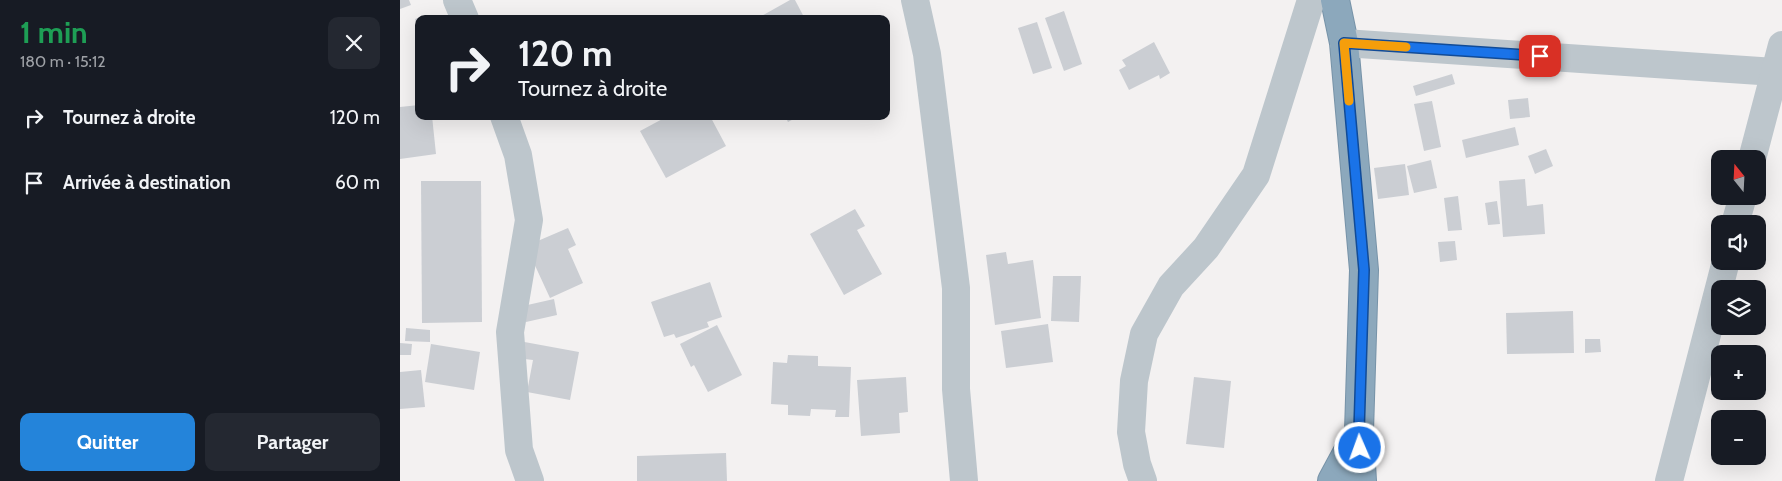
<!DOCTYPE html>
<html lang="fr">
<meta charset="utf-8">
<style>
body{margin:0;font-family:Cabin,sans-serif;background:#242831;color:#f1f3f6;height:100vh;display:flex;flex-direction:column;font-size:19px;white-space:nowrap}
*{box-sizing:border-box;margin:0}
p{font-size:16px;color:#9ea1a6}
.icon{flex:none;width:28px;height:28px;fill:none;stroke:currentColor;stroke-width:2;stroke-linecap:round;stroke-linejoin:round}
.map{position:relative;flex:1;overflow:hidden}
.panel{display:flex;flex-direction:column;background:#171b24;width:400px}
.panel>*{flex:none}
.guide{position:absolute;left:15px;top:15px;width:475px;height:105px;border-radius:10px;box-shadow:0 5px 20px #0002;background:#171b24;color:#f1f3f6;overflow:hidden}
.needle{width:32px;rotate:342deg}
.buttons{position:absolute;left:1311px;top:150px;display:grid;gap:10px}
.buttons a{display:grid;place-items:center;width:55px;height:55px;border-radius:10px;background:#171b24;box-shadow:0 5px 20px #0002;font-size:25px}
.pin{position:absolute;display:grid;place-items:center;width:42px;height:42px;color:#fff;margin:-21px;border-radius:10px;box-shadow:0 2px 8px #0006}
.me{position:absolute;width:55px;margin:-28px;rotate:358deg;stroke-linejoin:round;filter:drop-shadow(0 0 4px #0008)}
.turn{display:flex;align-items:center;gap:18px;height:105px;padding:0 20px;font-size:22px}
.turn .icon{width:65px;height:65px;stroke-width:2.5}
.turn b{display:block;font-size:35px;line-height:42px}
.round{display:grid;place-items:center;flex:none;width:52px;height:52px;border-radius:10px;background:#242831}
.overview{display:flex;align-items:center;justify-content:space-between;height:85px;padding:0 20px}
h1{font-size:30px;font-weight:700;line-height:38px;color:#1e9e55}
.button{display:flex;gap:10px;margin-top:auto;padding:10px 20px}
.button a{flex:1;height:58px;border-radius:10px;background:#2484da;color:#fff;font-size:20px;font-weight:700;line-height:58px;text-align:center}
.button a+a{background:#242831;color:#f1f3f6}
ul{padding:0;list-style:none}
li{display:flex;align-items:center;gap:15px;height:65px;padding:0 20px}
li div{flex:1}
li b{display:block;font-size:19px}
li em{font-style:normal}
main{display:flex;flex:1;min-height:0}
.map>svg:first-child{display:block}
.building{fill:#cbced3}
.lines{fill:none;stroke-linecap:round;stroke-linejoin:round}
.highway-casing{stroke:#7793a8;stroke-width:30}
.minor{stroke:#bdc6cc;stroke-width:28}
.highway{stroke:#8ca8bc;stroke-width:28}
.route-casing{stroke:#114b97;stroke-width:12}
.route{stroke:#1a73e8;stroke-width:9}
.slow{stroke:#f59e0b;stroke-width:9}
</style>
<main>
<section class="panel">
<div class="overview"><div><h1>1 min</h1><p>180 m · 15:12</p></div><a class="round"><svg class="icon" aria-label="close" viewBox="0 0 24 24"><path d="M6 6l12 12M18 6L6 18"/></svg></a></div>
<ul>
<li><svg class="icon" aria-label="right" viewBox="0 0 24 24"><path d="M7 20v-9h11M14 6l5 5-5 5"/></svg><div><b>Tournez à droite</b></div><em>120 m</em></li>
<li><svg class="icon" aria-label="arrive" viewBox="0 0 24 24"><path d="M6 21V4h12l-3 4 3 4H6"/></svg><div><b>Arrivée à destination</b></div><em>60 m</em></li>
</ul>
<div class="button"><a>Quitter</a><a>Partager</a></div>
</section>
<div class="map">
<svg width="1382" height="481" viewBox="0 0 1382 481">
<rect width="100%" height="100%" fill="#f3f1f1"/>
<g class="building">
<polygon points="0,0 9,0 11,5 0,9"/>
<polygon points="390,0 395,0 405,19 356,19"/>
<polygon points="664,11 682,64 664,71 645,18"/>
<polygon points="27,15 29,19 19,19 18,29 15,19"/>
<polygon points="637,22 652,68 633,74 618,28"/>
<polygon points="754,42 770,73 760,79 759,75 729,90 719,70 726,66 722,60"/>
<polygon points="1052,74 1055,84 1016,96 1013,86"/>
<polygon points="1128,98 1130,117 1110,119 1108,100"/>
<polygon points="1032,101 1041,147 1024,151 1014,104"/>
<polygon points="19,105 19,116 32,116 36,154 0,159 0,107"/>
<polygon points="268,116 310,116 326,146 266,178 240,131"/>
<polygon points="385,116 399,116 388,122"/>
<polygon points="1115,127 1119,145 1066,158 1062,140"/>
<polygon points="1146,149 1153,166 1135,174 1128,156"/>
<polygon points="1031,160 1037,188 1014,193 1007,166"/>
<polygon points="1005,164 1009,195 978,199 974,168"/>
<polygon points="1125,179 1127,206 1143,204 1145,234 1103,237 1099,181"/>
<polygon points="21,181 81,181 82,322 22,323"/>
<polygon points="1058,196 1062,230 1048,231 1044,198"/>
<polygon points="1097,201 1100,224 1088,225 1085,203"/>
<polygon points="455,209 465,226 457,230 482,274 444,295 410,234"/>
<polygon points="168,228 176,245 168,249 183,283 150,298 126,246"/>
<polygon points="1055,241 1057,260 1040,262 1038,242"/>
<polygon points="606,252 608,264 633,260 641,318 595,325 586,255"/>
<polygon points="653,276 681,276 679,322 651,321"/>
<polygon points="310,282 322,317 307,322 309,327 276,338 274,334 264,337 251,302"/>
<polygon points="154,299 157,315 126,322 123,306"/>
<polygon points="1173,311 1174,353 1107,354 1106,313"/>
<polygon points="648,324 653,362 606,368 601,331"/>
<polygon points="317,325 342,375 308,392 294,365 291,367 280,344"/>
<polygon points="6,328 30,330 30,342 5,341"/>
<polygon points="1185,339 1200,339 1201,352 1185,353"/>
<polygon points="119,341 179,352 170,400 127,392 133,360 116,358"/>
<polygon points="0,343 12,344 11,355 0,355"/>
<polygon points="31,344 80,352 74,390 25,382"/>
<polygon points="388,355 418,356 418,366 451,367 449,417 435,417 436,410 411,409 410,416 388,415 388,405 371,404 373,362 387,363"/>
<polygon points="21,370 25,407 0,409 0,372"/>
<polygon points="506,377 508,412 499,413 500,433 461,436 457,380"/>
<polygon points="794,377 831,381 824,448 786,444"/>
<polygon points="326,453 327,481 237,481 237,456"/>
</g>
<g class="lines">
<g class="highway-casing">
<g id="highway">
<polyline points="935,0 944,43 964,270 959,431 962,481"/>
<polyline points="932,481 959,431"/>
</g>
</g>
<g class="minor">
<polyline points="57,0 65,19"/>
<polyline points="515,0 527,54 556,288 556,389 564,481"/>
<polyline points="944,43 1375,72"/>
<polyline points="104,116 118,155 129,220 110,332 119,450 130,481"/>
<polyline points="1352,159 1382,45"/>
<polyline points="1335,224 1343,196"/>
<polyline points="743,481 737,464 731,432 734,381 744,334 771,286 806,248 856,175 911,0"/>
<polyline points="1269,481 1326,261"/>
</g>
<use href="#highway" class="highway"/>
</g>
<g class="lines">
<g class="route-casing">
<polyline id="route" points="960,448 959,431 964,270 944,43 1140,56"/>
</g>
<use href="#route" class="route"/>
<polyline class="slow" points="949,101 944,43 1006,47"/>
</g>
</svg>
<div class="buttons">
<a><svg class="needle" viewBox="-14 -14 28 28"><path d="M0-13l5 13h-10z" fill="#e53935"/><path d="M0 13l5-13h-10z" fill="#9ea1a6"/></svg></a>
<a><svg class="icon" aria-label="sound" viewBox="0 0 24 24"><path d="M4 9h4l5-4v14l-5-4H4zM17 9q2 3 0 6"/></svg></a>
<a><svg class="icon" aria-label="layers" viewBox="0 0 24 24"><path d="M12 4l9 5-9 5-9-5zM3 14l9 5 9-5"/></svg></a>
<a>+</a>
<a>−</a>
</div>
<div class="pin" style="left:1140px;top:56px;background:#d93025"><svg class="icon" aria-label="arrive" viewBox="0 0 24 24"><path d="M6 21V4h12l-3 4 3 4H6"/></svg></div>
<svg class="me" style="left:960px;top:448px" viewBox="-20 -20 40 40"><circle r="17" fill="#1a73e8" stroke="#fff" stroke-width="3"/><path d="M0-11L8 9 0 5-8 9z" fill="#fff"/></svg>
<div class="guide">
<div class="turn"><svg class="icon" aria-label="right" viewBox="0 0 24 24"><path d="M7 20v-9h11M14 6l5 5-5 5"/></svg><div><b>120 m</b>Tournez à droite</div></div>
</div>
</div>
</main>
